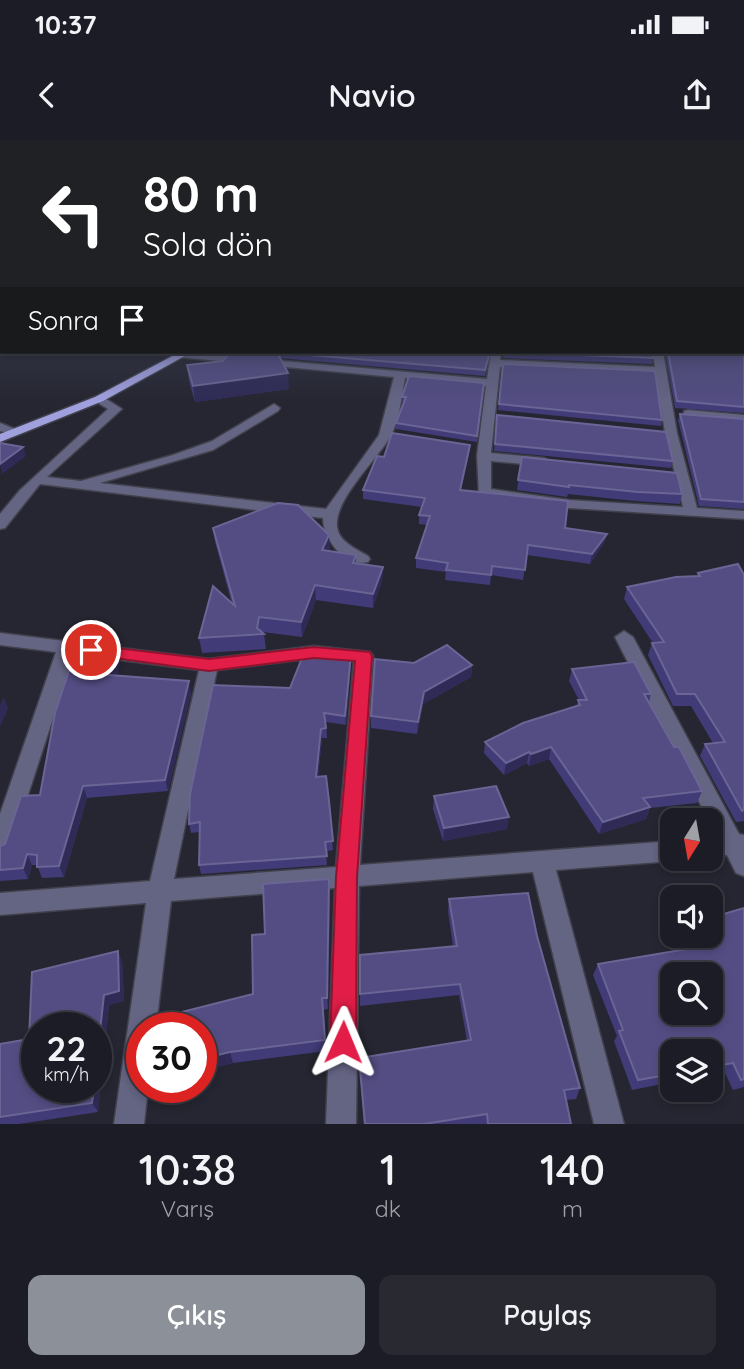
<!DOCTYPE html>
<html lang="tr">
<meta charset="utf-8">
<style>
body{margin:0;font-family:Quicksand,sans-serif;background:#292932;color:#f1f3f6;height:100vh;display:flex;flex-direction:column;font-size:26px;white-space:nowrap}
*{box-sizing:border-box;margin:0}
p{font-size:23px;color:#a0a1a7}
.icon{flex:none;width:38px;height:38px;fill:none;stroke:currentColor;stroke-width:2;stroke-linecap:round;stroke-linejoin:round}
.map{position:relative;height:984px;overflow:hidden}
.panel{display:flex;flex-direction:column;background:#1c1c26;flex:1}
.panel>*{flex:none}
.hud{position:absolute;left:0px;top:0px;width:746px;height:214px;box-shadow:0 4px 10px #0003,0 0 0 2px #3a3a43;background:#202124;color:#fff;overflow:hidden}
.needle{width:46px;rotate:191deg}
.tools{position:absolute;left:660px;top:668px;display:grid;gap:14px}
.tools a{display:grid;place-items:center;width:63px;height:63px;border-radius:14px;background:#1c1c26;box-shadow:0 4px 10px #0003,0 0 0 2px #3a3a43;font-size:35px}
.speed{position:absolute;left:21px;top:872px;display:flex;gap:14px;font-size:35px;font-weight:700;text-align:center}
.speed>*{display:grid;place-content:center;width:91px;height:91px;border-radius:50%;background:#1c1c26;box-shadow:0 4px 10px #0003,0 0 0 2px #3a3a43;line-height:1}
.speed small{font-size:18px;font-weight:400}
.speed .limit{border:10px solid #d22;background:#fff;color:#111}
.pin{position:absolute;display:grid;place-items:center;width:60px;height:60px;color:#fff;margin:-30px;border:4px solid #fff;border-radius:50%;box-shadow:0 2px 7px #0007}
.me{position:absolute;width:77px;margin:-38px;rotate:1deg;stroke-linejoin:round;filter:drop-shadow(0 0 5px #0008)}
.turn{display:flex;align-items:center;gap:24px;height:147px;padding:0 28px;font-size:32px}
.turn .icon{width:91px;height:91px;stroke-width:2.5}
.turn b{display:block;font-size:49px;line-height:60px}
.then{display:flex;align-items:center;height:66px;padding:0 28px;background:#0003;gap:14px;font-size:26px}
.eta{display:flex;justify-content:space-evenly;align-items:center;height:119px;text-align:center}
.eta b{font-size:42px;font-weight:600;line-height:49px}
.action{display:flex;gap:14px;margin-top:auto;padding:14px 28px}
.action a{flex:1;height:80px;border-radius:14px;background:#8c9099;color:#fff;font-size:28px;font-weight:600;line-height:80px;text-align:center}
.action a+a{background:#292932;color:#f1f3f6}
.status{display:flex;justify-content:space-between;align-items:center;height:49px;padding:0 35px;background:#1c1c26;direction:ltr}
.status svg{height:19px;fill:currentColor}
header{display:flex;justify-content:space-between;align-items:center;height:91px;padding:0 28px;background:#1c1c26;font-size:32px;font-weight:600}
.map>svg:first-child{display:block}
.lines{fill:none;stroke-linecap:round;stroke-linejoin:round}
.stream{fill:#535448;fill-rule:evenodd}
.minor-casing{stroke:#41414c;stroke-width:3}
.major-casing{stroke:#41414c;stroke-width:3}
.minor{fill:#646483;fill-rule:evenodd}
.major{fill:#a0a0df;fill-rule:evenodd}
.wall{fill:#413b77}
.shaded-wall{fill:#2f2b56}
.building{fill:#534d83;stroke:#6a6594;stroke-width:2;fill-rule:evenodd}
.route{fill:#e11d48;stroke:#92132f;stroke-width:2}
</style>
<div class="status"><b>10:37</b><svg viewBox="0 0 49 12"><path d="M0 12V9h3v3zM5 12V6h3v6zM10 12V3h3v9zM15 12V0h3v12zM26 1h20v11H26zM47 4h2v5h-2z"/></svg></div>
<header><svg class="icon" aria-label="back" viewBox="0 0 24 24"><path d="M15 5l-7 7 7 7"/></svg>Navio<svg class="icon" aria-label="share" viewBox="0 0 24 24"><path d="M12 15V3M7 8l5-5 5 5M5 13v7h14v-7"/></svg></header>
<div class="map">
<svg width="744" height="984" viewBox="0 0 744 984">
<rect width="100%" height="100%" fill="#262632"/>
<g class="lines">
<rect class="stream" x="0" y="192" width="2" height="2"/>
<g class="minor-casing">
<g id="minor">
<polygon points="0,131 2,132 2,137 0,137"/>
<rect x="0" y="184" width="2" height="6"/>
<path d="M181 212 487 239 491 212H501L500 220 655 227 653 212H663L677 293 697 368 744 371V379L569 368 479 355 477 316 486 246 405 238C401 258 400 280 390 297 377 320 329 364 338 391 342 403 358 410 368 416L370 419 368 422C344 428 323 398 323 378L40 344 5 388 0 389V374L20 350 108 269 95 261V257H103L122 269 47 337 81 341 173 315 212 301 274 264 280 268 278 271 213 310 100 343 326 369 379 295 394 237 177 217V213ZM500 227 656 234 665 293 683 367 569 360 491 349V321L544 326 551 322 544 318 491 313Z"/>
<polygon points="688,270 744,275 744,283 684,277 684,271"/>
<polygon points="0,283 20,291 14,295 0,291"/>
<polygon points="624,491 633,497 739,694 744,695 744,736 736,733 727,715 710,717 710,697 717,697 615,497"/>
<path d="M0 493 209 519 314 506 370 512 373 516 360 725 672 701V719H677L672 721 556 730 624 984H594L533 732 359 746 356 984H326L335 748 171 761 156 887H142V947H148L144 984H114L146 763 0 775V753L150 741 199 530 74 514 11 707 8 714 0 717V674L56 512 0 505ZM314 518 354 521 336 727 174 739 217 530Z"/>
</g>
</g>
<g class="major-casing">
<polygon id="major" points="180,212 192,212 103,261 0,302 0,294 95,257"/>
</g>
<use href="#minor" class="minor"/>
<use href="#major" class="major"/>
</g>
<g class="wall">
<polygon points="744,133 744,273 675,268 665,212 744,212"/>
<polygon points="231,212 490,212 485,236 280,218 289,249 195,262 189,241 187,225 223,221"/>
<polygon points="503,212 653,212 653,218 652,224 503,218"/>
<polygon points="503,224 662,280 661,286 498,270"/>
<polygon points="484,243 477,302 396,289 396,283 404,262 402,262 402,257"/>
<polygon points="680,274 744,279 744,369 699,366 678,280"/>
<polygon points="497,275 673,321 671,328 494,311"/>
<polygon points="470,305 469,314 461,350 565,388 607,394 604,403 590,424 527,415 523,440 491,435 490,445 445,440 446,432 416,428 416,418 427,385 419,384 419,375 422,367 363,359 363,350 384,317"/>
<polygon points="522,317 682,354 680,364 635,361 568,354 567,357 517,350"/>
<polygon points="213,388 330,409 329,411 356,415 356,423 383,427 382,441 373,468 316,460 302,497 262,492 264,494 266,509 202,513 199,498 232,464 215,402"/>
<polygon points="698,433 744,435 744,681 736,682 700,616 705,604 713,603 691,566 673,566 648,515 652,503 653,503 624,459 627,447 696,437"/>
<polygon points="351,514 351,523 346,585 326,582 327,598 322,598 318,637 329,661 333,710 326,711 327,725 201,734 199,725 199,692 191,693 189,684 290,548"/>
<polygon points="120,523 116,536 191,553 168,651 87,658 64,737 42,738 37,725 32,725 28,739 0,741 0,706 5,704 40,655"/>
<polygon points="414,523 472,525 471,537 423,564 417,594 371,588 371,576"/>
<polygon points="572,529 651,554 649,562 674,607 702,651 697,663 650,668 646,679 599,694 549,619 529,626 527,623 504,635 484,613 485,602 576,566 579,560 569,541"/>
<polygon points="434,656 507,689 443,701 433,669"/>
<polygon points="330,751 328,869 323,870 326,911 233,923 201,931 201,887 253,854 265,794"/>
<polygon points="449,759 537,796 580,948 576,959 566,960 571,984 364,984 359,918 467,901 459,855 360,866 360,815 453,806 448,771"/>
<polygon points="744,768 744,947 733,950 725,933 710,936 710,912 672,912 672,942 632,950 614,901 617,896 593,835 598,824 675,811 669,801 672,794 672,796 710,796"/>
<polygon points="122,821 124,861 109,865 98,972 19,984 0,984 0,904 29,899"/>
</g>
<g class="shaded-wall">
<polygon points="288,233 289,249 195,262 193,246"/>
<polygon points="470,305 469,314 459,359 460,350"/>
<polygon points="23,307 26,316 2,334 0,324"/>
<polygon points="607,394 604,403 590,424 592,414"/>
<polygon points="329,395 330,409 323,425 322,410"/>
<polygon points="383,427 382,441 373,468 373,454"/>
<polygon points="315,445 316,460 302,497 301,482"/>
<polygon points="117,511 120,523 112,547 109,535"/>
<polygon points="351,514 351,523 346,585 345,576"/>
<polygon points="472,525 471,537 423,564 417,594 418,582 424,552"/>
<polygon points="189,541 191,553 168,651 165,640"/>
<polygon points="4,557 8,569 0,587 0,565"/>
<polygon points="321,589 322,598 317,646 316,637"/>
<polygon points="551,607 549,619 529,626 531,614"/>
<polygon points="529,612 527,623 504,635 506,623"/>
<polygon points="83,646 87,658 64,737 59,726"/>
<polygon points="650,667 646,679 599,694 603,682"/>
<polygon points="509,677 507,689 443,701 444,688"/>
<polygon points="27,714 32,725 28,739 23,728"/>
<polygon points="329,739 330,751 328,869 327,858"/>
<polygon points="118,811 122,821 124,861 109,865 98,972 92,963 94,947 96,947 96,926 104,855"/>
<polygon points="230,912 233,923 201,931 201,919"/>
</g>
<g class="building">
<polygon points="744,133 744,267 677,261 668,212 744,212"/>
<polygon points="231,212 254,212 278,214 288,233 193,246 187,225 223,221"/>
<polygon points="274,212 490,212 485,230"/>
<polygon points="505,212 653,212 653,218"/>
<polygon points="503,224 655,231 662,280 499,264"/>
<polygon points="409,236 484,243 477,296 396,283 406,257 402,257"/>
<polygon points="680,274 744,279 744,362 701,359"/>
<polygon points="497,275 666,292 673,321 495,304"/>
<polygon points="392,293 470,305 460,350 568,361 565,388 607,394 592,414 528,405 525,430 492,426 491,435 446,430 448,423 416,418 430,376 419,375 425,358 363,350 377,316 384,317"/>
<polygon points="0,303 23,307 0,324"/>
<polygon points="522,317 677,333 682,354 638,352 569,345 569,347 518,340"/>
<polygon points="278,363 298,365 329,395 322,410 356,415 353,423 383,427 373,454 315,445 301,482 259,477 257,488 264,494 199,498 213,446 235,466 213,388"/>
<polygon points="738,424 744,435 744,670 742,671 705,604 725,602 695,554 677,554 652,503 664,502 627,447 676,437 700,436 698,433"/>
<polygon points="447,505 472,525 424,552 418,582 371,576 375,519 414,523"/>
<polygon points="77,506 117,511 109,535 189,541 165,640 83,646 59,726 37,727 37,715 27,714 23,728 0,730 0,706 5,704 21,656 40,655 55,573"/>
<polygon points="304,513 351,514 345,576 324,573 326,588 321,589 316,637 326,636 329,661 333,701 325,702 327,716 199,725 200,682 189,684 190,654 213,545 290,548"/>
<polygon points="634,522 651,554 644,554 674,607 679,607 702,651 643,658 650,667 603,682 551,607 531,614 529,612 506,623 485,602 523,583 580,565 578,560 587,560 572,529"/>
<polygon points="496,646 509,677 444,688 434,656"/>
<polygon points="329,739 327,858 322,858 325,900 230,912 201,919 201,887 167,887 166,876 253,854 252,795 265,794 263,744"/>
<polygon points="528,753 537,796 580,948 564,950 571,984 488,984 487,974 424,984 365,984 359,918 471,900 460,844 360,854 360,815 457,806 449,759"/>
<path d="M744 768V939L741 940 733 923 710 927V912H672V934L638 940 619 891 623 890 598 824 687 809 679 796H710V778ZM672 835H710V873H672Z"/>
<polygon points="118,811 119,851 104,855 96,926 96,887 37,887 37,947 94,947 92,963 0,977 0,904 29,899 32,832"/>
</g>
<linearGradient id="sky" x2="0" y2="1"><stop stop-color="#15151c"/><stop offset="0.47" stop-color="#41475a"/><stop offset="1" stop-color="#41475a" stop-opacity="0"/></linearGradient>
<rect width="744" height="262" fill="url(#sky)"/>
<polygon class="route" points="91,505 209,519 314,507 370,512 372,516 357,737 356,902 352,911 343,914 334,911 330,902 336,737 355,521 314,518 209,531 85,514 82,510"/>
</svg>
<div class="tools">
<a><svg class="needle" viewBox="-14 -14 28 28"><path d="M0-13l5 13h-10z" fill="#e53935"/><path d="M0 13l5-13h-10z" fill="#a0a1a7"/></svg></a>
<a><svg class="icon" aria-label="sound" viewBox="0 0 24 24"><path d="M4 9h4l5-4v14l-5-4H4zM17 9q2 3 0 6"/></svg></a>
<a><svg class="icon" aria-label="search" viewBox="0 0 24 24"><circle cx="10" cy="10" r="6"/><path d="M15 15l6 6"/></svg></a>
<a><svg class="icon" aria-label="layers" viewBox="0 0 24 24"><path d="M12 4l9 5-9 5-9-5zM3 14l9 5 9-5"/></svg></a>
</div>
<div class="speed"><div>22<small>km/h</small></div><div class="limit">30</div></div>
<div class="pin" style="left:91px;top:510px;background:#d93025"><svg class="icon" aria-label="arrive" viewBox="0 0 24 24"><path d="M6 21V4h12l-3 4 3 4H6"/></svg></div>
<svg class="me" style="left:343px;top:902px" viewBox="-20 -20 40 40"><path d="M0-17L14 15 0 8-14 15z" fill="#e11d48" stroke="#fff" stroke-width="4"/></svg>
<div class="hud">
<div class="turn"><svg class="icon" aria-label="left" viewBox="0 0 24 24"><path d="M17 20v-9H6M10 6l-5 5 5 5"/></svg><div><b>80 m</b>Sola dön</div></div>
<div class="then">Sonra<svg class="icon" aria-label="arrive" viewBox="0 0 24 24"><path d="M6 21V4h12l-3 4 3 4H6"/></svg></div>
</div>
</div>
<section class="panel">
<div class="eta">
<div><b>10:38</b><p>Varış</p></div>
<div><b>1</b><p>dk</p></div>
<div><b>140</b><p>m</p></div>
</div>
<div class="action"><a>Çıkış</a><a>Paylaş</a></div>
</section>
